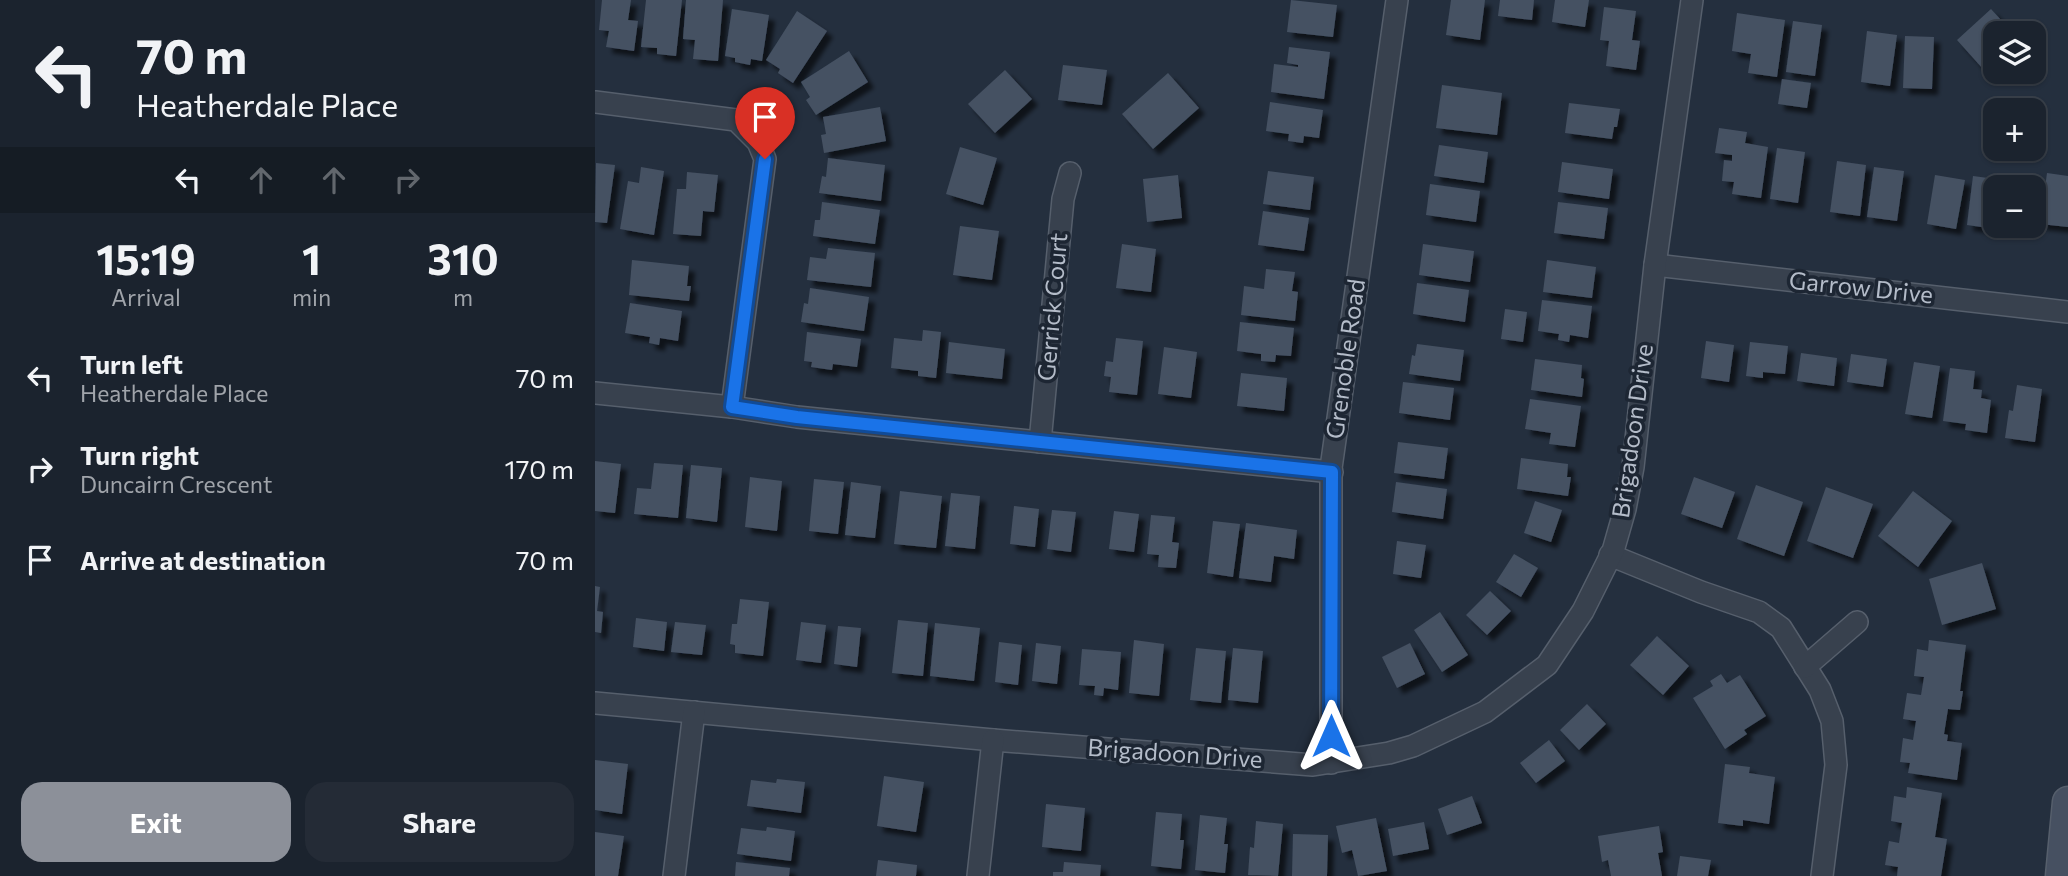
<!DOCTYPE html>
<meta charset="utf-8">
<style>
body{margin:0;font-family:Commissioner,sans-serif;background:#242b36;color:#f1f3f6;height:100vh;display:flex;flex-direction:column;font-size:26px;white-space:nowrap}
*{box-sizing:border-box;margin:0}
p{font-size:23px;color:#a0a4aa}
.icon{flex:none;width:38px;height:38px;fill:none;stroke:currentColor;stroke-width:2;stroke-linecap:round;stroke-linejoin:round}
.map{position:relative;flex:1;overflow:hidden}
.panel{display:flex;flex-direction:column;background:#1b232e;width:595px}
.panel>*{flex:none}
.banner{background:#1b232e;color:#f1f3f6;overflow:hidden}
.buttons{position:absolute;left:1388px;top:21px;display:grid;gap:14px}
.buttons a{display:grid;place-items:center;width:63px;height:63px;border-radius:14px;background:#1b232e;box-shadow:0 2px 5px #0004,0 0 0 2px #39404a;font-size:35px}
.pin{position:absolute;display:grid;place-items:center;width:60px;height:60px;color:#fff;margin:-72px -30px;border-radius:50% 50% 50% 0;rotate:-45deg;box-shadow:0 0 7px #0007}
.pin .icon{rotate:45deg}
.me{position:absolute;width:77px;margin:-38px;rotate:0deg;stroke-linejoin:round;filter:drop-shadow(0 0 5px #0008)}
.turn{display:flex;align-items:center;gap:24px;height:147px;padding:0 21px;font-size:32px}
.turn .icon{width:91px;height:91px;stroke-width:2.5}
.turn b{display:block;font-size:49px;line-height:60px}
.lanes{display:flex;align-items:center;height:66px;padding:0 21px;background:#0003;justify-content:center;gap:35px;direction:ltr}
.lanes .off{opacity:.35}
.eta{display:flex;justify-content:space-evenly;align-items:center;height:119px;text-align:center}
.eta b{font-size:42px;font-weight:700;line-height:49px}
.button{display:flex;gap:14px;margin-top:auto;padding:14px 21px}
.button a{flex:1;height:80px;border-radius:21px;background:#8c9099;color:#fff;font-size:28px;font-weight:700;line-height:80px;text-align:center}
.button a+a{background:#242b36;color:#f1f3f6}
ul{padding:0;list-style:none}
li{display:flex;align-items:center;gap:21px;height:91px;padding:0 21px}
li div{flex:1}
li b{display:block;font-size:26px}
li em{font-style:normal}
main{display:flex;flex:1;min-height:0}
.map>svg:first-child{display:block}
.building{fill:#455162;filter:url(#shadow)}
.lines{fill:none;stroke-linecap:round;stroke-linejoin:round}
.street-casing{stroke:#565f6c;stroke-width:24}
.secondary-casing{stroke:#565f6c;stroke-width:33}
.street{stroke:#38414e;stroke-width:21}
.secondary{stroke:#465061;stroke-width:30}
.route-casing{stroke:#114b97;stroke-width:18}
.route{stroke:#1a73e8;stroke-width:12}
.labels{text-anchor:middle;stroke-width:7;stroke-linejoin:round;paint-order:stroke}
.street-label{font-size:24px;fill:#b4bcc9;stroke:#1d2633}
</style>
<main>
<section class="panel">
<div class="banner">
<div class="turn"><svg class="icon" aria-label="left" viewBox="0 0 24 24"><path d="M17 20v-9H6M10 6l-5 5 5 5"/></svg><div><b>70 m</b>Heatherdale Place</div></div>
<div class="lanes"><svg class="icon" aria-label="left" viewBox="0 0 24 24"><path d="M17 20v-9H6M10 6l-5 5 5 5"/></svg><svg class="icon off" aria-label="ahead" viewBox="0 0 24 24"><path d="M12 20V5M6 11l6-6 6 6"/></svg><svg class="icon off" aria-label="ahead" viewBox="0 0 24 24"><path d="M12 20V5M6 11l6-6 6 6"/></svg><svg class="icon off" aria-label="right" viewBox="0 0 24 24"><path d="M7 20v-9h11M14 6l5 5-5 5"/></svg></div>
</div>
<div class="eta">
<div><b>15:19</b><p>Arrival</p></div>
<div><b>1</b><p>min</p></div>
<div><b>310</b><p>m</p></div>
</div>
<ul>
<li><svg class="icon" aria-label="left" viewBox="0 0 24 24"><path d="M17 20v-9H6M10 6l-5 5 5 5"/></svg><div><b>Turn left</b><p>Heatherdale Place</p></div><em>70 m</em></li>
<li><svg class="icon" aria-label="right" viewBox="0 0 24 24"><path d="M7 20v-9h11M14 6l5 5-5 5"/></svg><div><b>Turn right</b><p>Duncairn Crescent</p></div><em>170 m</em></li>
<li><svg class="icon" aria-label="arrive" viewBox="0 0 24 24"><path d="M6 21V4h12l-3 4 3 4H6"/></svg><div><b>Arrive at destination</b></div><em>70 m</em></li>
</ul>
<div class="button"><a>Exit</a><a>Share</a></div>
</section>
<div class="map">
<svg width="1473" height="876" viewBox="0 0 1473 876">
<defs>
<filter id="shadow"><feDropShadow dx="6" dy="6" stdDeviation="2" flood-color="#0009"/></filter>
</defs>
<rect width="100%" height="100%" fill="#242f3e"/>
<g class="building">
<polygon points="7,0 36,0 33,20 43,21 39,51 11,47 14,31 4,30"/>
<polygon points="51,0 87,0 81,56 62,54 62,48 46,47"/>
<polygon points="91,0 128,0 123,61 98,59 100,40 88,39"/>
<polygon points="696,0 742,5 738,37 692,32"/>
<polygon points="856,0 890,0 885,40 851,35"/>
<polygon points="905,0 939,0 937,20 903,16"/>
<polygon points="960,0 994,0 990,27 957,22"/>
<polygon points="1009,7 1041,11 1037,40 1045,41 1041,70 1011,66 1014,41 1005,40"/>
<polygon points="137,9 174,15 167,61 156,59 155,65 140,62 140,58 130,56"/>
<polygon points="1396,9 1418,33 1400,33 1400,58 1388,69 1362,40"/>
<polygon points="202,11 232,31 198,83 183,73 185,69 171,60"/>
<polygon points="1142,13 1190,20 1182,77 1153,73 1156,54 1137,51"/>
<polygon points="1198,21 1227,25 1220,76 1191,72"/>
<polygon points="1272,31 1302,35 1295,86 1266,82"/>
<polygon points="1310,36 1339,37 1337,89 1308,88"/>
<polygon points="694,47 735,52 729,99 676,92 679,64 703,67 703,65 692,63"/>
<polygon points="254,51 273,82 221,115 211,100 215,97 206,82"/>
<polygon points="468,65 512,70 507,105 463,100"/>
<polygon points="410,70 437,99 400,133 373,104"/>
<polygon points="573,73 604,108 558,149 527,114"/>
<polygon points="1187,79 1216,83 1212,108 1183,104"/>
<polygon points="847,85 907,93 902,135 841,128"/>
<polygon points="675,102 728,110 724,138 709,136 708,143 693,141 694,134 671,131"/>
<polygon points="974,103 1025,109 1022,127 1019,127 1017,139 970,133"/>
<polygon points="285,107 291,141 229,153 226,135 231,134 228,117"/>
<polygon points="1124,128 1152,132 1150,143 1173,147 1166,198 1137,194 1139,182 1127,181 1129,160 1137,161 1137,155 1120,153"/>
<polygon points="844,145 893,152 889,183 839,176"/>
<polygon points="365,147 402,158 388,205 351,194"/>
<polygon points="1182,148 1210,152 1203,203 1175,199"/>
<polygon points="233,158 290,165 286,201 224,193 227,176 231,177"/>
<polygon points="1242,161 1271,165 1265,216 1235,212"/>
<polygon points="967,162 1018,169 1014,199 963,192"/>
<polygon points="1,163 20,165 12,223 0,222"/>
<polygon points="46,167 69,171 59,235 25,229 33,181 44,183"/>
<polygon points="1279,167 1309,171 1302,221 1272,217"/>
<polygon points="673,171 719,177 715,210 668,204"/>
<polygon points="92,172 123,175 119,212 108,211 106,236 78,234 82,189 91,189"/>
<polygon points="1452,173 1473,176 1473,227 1445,224 1447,208 1443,207 1444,195 1449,195"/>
<polygon points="583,175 587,218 552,222 548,179"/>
<polygon points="1340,175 1370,180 1361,229 1332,224"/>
<polygon points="1378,176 1408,180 1407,187 1400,187 1401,229 1372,225"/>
<polygon points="835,184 885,191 881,222 831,215"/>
<polygon points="227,202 285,210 280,244 218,236 220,220 225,220"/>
<polygon points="963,202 1013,208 1009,239 959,233"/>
<polygon points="668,211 714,218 709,251 663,245"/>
<polygon points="365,226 404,231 397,280 358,275"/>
<polygon points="527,244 561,249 556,292 521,288"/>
<polygon points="828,244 879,251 875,282 824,275"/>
<polygon points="233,248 280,253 276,287 212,280 215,257 231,259"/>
<polygon points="37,260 94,266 92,286 96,286 94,301 34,295"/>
<polygon points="952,260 1001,267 997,298 948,292"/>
<polygon points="671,269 700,272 697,291 703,292 700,321 646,315 649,286 669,289"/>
<polygon points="822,283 874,290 870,322 818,314"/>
<polygon points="215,288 274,297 269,331 206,322 209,303 213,304"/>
<polygon points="947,300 997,306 993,338 975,335 974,342 963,340 964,334 943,331"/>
<polygon points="35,303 87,311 83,341 65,338 64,345 54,343 55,337 30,333"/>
<polygon points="910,309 932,312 928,342 906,339"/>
<polygon points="645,322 699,328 696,356 681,355 680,362 666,361 666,354 642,351"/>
<polygon points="328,330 346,332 341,378 323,376 323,371 296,368 299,338 327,341"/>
<polygon points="212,332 266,339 262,367 238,364 237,370 216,367 217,362 209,361"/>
<polygon points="521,338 548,341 542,395 514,392 516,377 509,376 511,361 518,362"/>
<polygon points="1111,341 1139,345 1134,382 1106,378"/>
<polygon points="354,342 410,349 407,379 351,373"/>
<polygon points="1155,342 1193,346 1190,374 1168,372 1168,378 1151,376"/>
<polygon points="822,344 869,350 865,381 814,374 817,355 820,356"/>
<polygon points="569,347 602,352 596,398 563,394"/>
<polygon points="1206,353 1242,358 1239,386 1202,381"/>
<polygon points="1256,354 1292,359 1288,387 1252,382"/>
<polygon points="940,359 987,365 986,378 989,379 987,397 936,390"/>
<polygon points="1319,362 1345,366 1337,418 1310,414"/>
<polygon points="1355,368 1380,371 1378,389 1387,390 1386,398 1396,400 1392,433 1370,430 1371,424 1348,421"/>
<polygon points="646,373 692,378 689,411 642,406"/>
<polygon points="808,382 859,388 855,420 804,413"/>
<polygon points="1422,385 1447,389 1440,442 1410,438 1414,410 1418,411"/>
<polygon points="935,399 986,406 980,447 954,444 956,433 930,429"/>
<polygon points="803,442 853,448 849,479 799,473"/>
<polygon points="926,458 973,464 972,477 976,477 973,496 922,489"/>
<polygon points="0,461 26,464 20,513 0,511"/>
<polygon points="59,463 88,465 83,518 39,514 42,488 56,489"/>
<polygon points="96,465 127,468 122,522 91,518"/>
<polygon points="155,477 187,481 182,531 150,527"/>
<polygon points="1099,477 1140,492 1127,528 1086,514"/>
<polygon points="219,479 249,482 243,534 214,531"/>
<polygon points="256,482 286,486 280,538 250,535"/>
<polygon points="801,482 852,489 848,519 797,512"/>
<polygon points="1161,485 1208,502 1189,556 1142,539"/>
<polygon points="1231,487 1278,504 1258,558 1212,541"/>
<polygon points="305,491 347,496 341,548 299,544"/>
<polygon points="1318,491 1357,521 1323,567 1283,536"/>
<polygon points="356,493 385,496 380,549 350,546"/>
<polygon points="940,501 967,510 956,542 929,533"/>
<polygon points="419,506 444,509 440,547 415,544"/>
<polygon points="457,510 481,512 476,552 452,549"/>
<polygon points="519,511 544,514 539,552 514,549"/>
<polygon points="556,515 580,517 577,542 584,543 581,568 563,567 564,555 552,554"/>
<polygon points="618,521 645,524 638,577 612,573"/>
<polygon points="651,523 702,530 699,559 679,556 676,582 644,578"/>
<polygon points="802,541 831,545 826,578 798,574"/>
<polygon points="919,554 943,568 926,597 901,582"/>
<polygon points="1387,563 1401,609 1347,625 1334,579"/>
<polygon points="0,586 5,587 2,611 8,612 6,633 0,632"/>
<polygon points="895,591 916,611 892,635 871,615"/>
<polygon points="145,599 174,602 168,656 140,653 140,645 135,644 137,624 142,624"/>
<polygon points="845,612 873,655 847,672 819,630"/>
<polygon points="41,618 72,622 69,651 38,647"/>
<polygon points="303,620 333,623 328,676 297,673"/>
<polygon points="80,622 111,625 107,655 76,652"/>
<polygon points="206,622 231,625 226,663 201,660"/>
<polygon points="340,623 385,628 379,681 335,676"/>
<polygon points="243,626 266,628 262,667 239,664"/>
<polygon points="1062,636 1094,666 1068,695 1035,665"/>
<polygon points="539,640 569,644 564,696 534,693"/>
<polygon points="1334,640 1371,645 1365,691 1368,691 1365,710 1353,709 1349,734 1353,735 1352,741 1367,743 1362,780 1313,773 1315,763 1305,762 1308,738 1318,740 1321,721 1308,719 1312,693 1326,695 1329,677 1319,676 1322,649 1333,651"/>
<polygon points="404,642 427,645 423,685 400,682"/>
<polygon points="441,643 466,646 462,684 437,681"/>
<polygon points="815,643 830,674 802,688 787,657"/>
<polygon points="601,648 631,651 626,703 595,700"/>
<polygon points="638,648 668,651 663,703 633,700"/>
<polygon points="487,649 526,652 523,690 509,688 508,696 499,695 500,686 484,685"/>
<polygon points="1126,674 1132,683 1145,675 1171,716 1149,730 1152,734 1130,749 1098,698 1118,686 1115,681"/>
<polygon points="992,704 1011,724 984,750 965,730"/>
<polygon points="954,740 970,761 941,783 925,763"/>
<polygon points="0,760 33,764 27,814 0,810"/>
<polygon points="1130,764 1155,767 1154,773 1180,777 1174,824 1148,820 1148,826 1123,823"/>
<polygon points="289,776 329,782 321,832 282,826"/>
<polygon points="182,779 210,782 206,813 152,806 156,780 181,783"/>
<polygon points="1312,787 1347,793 1340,837 1352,839 1346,876 1302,876 1303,867 1290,865 1294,841 1304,843 1307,823 1296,821 1299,796 1311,798"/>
<polygon points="877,796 887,823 852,835 843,809"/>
<polygon points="451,804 490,808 486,851 447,847"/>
<polygon points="561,812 587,814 585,840 589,840 586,869 556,866"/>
<polygon points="605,815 632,818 629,844 633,844 630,873 600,870"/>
<polygon points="781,818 792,871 763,876 757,850 747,853 741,826"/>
<polygon points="661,821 688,824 683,876 653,875 655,847 659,848"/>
<polygon points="829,822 834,849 798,856 793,829"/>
<polygon points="1064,826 1068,852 1063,853 1067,876 1016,876 1013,860 1007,862 1003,836"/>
<polygon points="172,827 200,831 196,861 142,854 146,828 171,831"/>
<polygon points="0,832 29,836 23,876 0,876"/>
<polygon points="698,834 733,835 732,876 697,876"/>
<polygon points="1085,856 1116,860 1113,876 1082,876"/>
<polygon points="283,860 322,865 321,876 281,876"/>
<polygon points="141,862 195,868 194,876 140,876"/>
<polygon points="469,862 506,865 505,876 458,876 458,872 468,872"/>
</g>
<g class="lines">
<g class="street-casing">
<g id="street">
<polyline points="0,102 141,120 163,142 170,159 137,407"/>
<polyline points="1060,265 1473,312"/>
<polyline points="0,393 137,407 202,417 737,472"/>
<polyline points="445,442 468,199 475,173"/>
<polyline points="1015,555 1106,592 1164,612 1186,628 1225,690 1237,721 1241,765 1227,876"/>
<polyline points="1210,667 1262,622"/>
<polyline points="0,703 398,740 718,765 794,753 818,746 890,712 952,665 988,611 1018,551 1030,509 1038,467 1060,265 1097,0"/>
<polyline points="736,763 736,468 802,0"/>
<polyline points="79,876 99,712"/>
<polyline points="383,876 398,740"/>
</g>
</g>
<g class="secondary-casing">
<polyline id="secondary" points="1466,876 1473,802"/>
</g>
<use href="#street" class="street"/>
<use href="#secondary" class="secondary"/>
</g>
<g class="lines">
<g class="route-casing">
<polyline id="route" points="170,159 137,407 202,417 737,472 736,736"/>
</g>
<use href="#route" class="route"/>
</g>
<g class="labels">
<g class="street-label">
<text transform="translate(1266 288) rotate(6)" y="8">Garrow Drive</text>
<text transform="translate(458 307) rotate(-85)" y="8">Gerrick Court</text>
<text transform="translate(751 359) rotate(-82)" y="8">Grenoble Road</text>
<text transform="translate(1038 431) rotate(-82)" y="8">Brigadoon Drive</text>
<text transform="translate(580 754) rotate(4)" y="8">Brigadoon Drive</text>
</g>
</g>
</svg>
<div class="buttons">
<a><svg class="icon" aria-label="layers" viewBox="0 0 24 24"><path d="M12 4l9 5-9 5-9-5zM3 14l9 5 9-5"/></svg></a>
<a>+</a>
<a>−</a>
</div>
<div class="pin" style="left:170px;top:159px;background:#d93025"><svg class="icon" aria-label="arrive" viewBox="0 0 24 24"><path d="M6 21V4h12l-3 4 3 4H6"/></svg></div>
<svg class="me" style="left:736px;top:736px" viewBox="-20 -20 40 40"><path d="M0-17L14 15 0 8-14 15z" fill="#1a73e8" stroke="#fff" stroke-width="4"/></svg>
</div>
</main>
